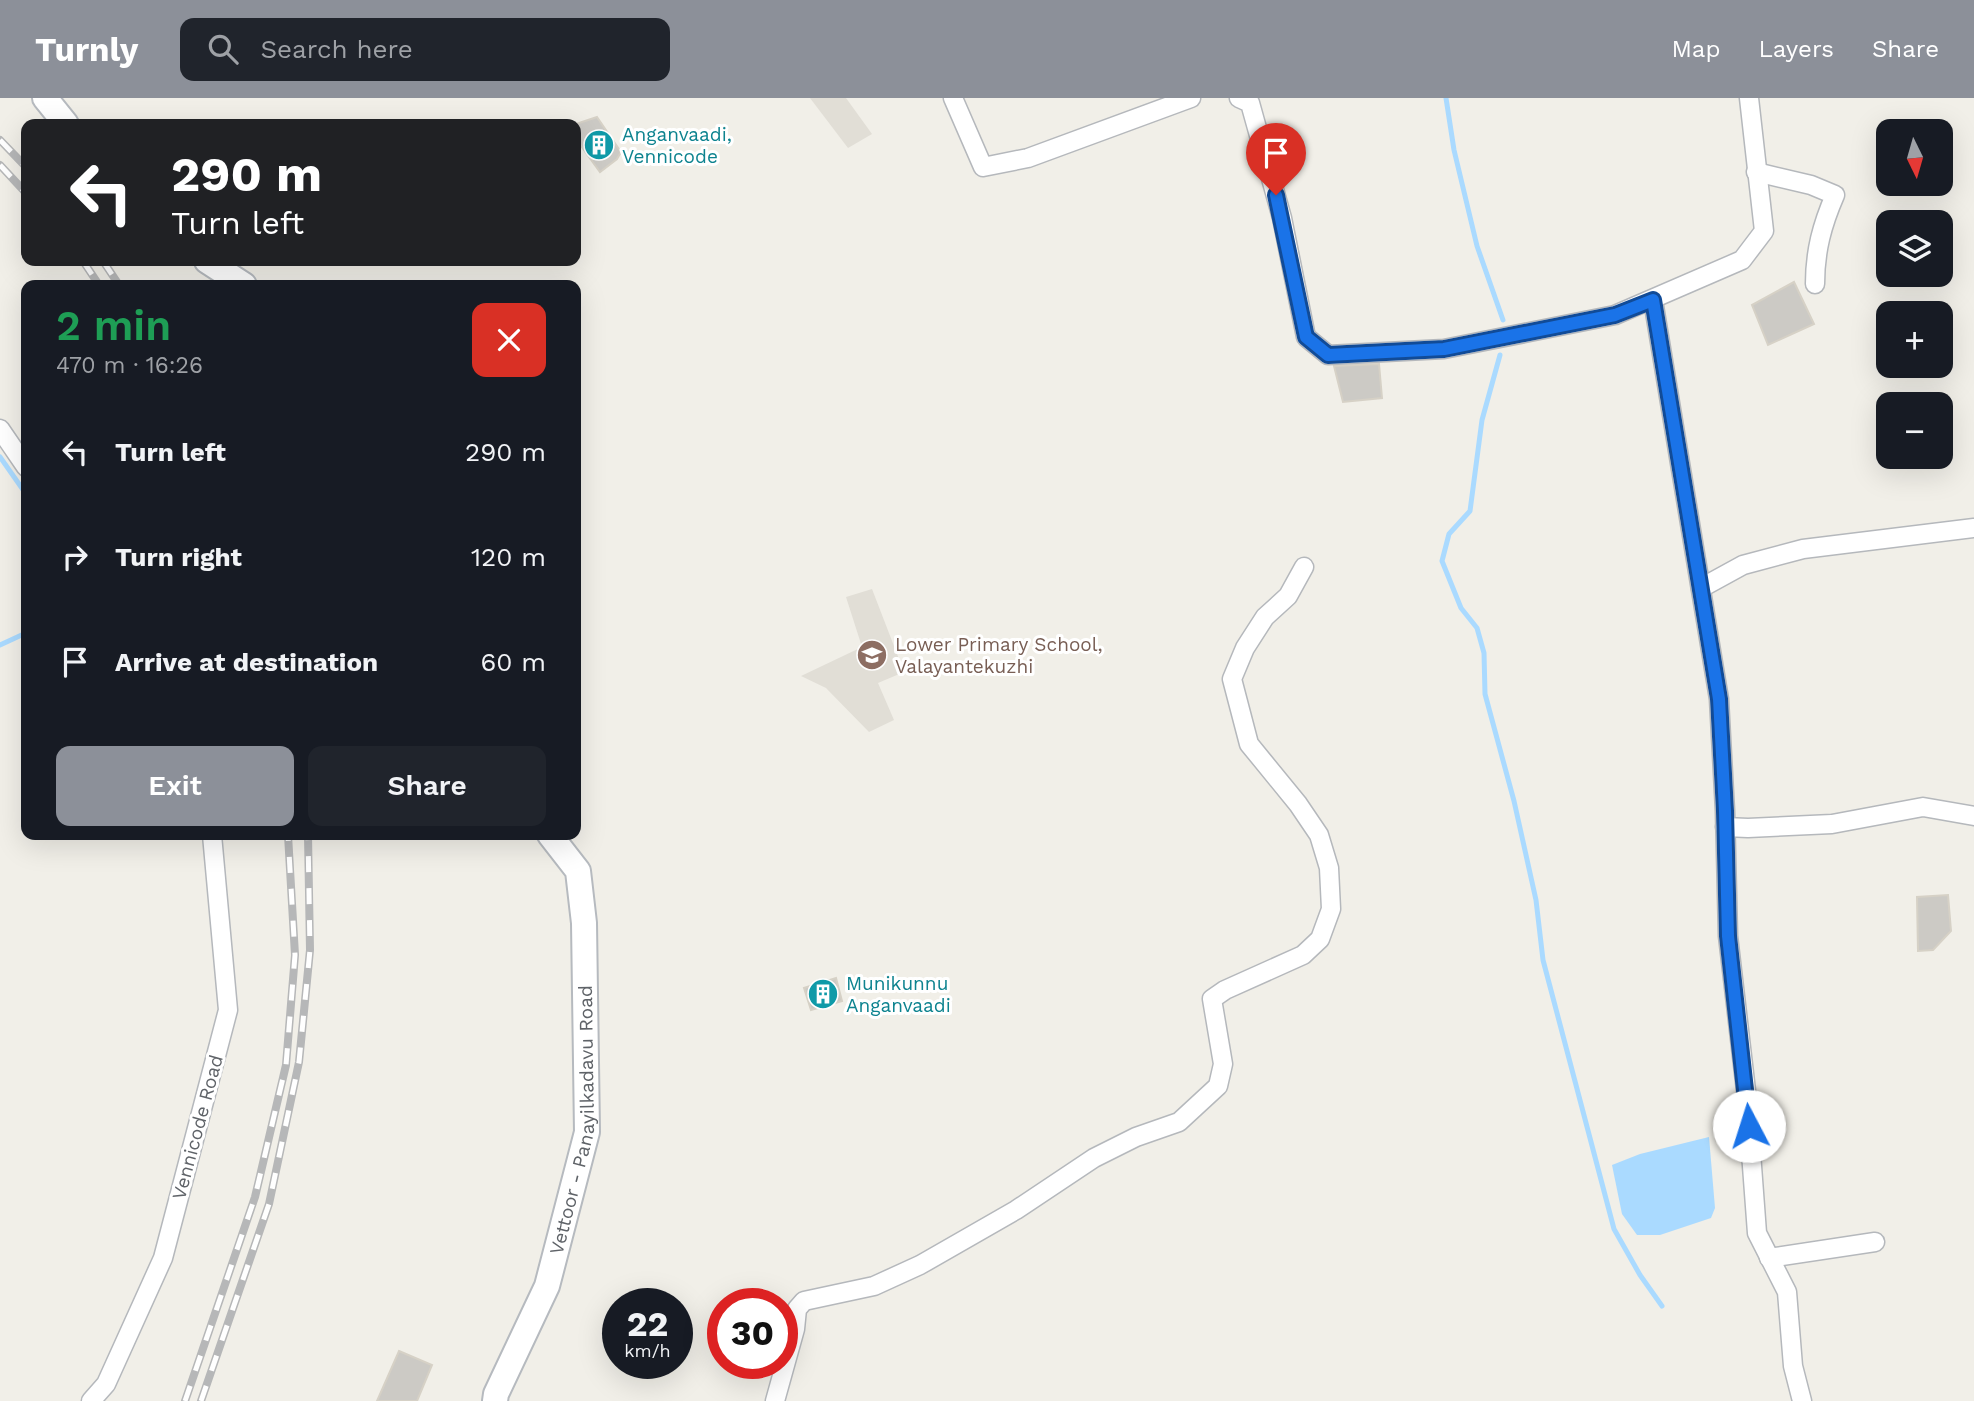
<!DOCTYPE html>
<meta charset="utf-8">
<style>
body{margin:0;font-family:"Work Sans",sans-serif;background:#20242c;color:#f1f3f6;height:100vh;display:flex;flex-direction:column;font-size:26px;white-space:nowrap}
*{box-sizing:border-box;margin:0}
p{font-size:23px;color:#9ea1a6}
.icon{flex:none;width:38px;height:38px;fill:none;stroke:currentColor;stroke-width:2;stroke-linecap:round;stroke-linejoin:round}
.map{position:relative;flex:1;overflow:hidden}
.sheet{position:absolute;left:21px;top:182px;width:560px;height:560px;display:flex;flex-direction:column;background:#171b24;border-radius:14px;box-shadow:0 7px 28px #0002}
.sheet>*{flex:none}
.hud{position:absolute;left:21px;top:21px;width:560px;height:147px;border-radius:14px;box-shadow:0 7px 28px #0002;background:#202124;color:#fff;overflow:hidden}
.needle{width:46px;rotate:175deg}
.controls{position:absolute;left:1876px;top:21px;display:grid;gap:14px}
.controls a{display:grid;place-items:center;width:77px;height:77px;border-radius:14px;background:#171b24;box-shadow:0 7px 28px #0002;font-size:35px}
.speed{position:absolute;left:602px;top:1190px;display:flex;gap:14px;font-size:35px;font-weight:700;text-align:center}
.speed>*{display:grid;place-content:center;width:91px;height:91px;border-radius:50%;background:#171b24;box-shadow:0 7px 28px #0002;line-height:1}
.speed small{font-size:18px;font-weight:400}
.speed .limit{border:10px solid #d22;background:#fff;color:#111}
.pin{position:absolute;display:grid;place-items:center;width:60px;height:60px;color:#fff;margin:-72px -30px;border-radius:50% 50% 50% 0;rotate:-45deg;box-shadow:0 0 7px #0007}
.pin .icon{rotate:45deg}
.me{position:absolute;width:77px;margin:-38px;rotate:355deg;stroke-linejoin:round;filter:drop-shadow(0 0 5px #0008)}
.turn{display:flex;align-items:center;gap:24px;height:147px;padding:0 35px;font-size:32px}
.turn .icon{width:91px;height:91px;stroke-width:2.5}
.turn b{display:block;font-size:49px;line-height:60px}
.round{display:grid;place-items:center;flex:none;width:74px;height:74px;border-radius:14px;background:#20242c}
.head{display:flex;align-items:center;justify-content:space-between;height:119px;padding:0 35px}
h1{font-size:42px;font-weight:600;line-height:52px;color:#1e9e55}
.cta{display:flex;gap:14px;margin-top:auto;padding:14px 35px}
.cta a{flex:1;height:80px;border-radius:14px;background:#8c9099;color:#fff;font-size:28px;font-weight:600;line-height:80px;text-align:center}
.cta a+a{background:#20242c;color:#f1f3f6}
ul{padding:0;list-style:none}
li{display:flex;align-items:center;gap:21px;height:105px;padding:0 35px}
li div{flex:1}
li b{display:block;font-size:26px}
li em{font-style:normal}
header{display:flex;align-items:center;gap:42px;box-sizing:border-box;height:98px;padding:0 35px;background:#8c9099;color:#fff}
header strong{font-size:33px}
nav{display:flex;gap:38px;margin-inline-start:auto;font-size:24px}
.search{width:490px;height:63px;background:#20242c;display:flex;align-items:center;gap:18px;box-sizing:border-box;padding:0 24px;border-radius:14px;color:#9ea1a6;font-size:26px}
.map>svg:first-child{display:block}
.education{fill:#e1ded6}
.water{fill:#aadaff}
.lines{fill:none;stroke-linecap:round;stroke-linejoin:round}
.stream{stroke:#aadaff;stroke-width:5}
.building{fill:#cccac5;stroke:#d6d1c6;stroke-width:2}
.minor-casing{stroke:#b5b8bc;stroke-width:21}
.secondary-casing{stroke:#b6babf;stroke-width:28}
.minor{stroke:#fff;stroke-width:18}
.secondary{stroke:#fff;stroke-width:24}
.rail-casing{stroke:#b6b7b8;stroke-width:8}
.rail{stroke:#fff;stroke-width:5;stroke-dasharray:16;stroke-linecap:butt}
.route-casing{stroke:#114b97;stroke-width:18}
.route{stroke:#1a73e8;stroke-width:12}
.labels{text-anchor:middle;stroke-width:6;stroke-linejoin:round;paint-order:stroke}
.culture-label{font-size:19px;fill:#0d838f;stroke:#fff;text-anchor:start}
.education-label{font-size:19px;fill:#785e54;stroke:#fff;text-anchor:start}
.street-label{font-size:19px;fill:#5f6368;stroke:#fff}
</style>
<header>
<strong>Turnly</strong>
<div class="search"><svg class="icon" aria-label="search" viewBox="0 0 24 24"><circle cx="10" cy="10" r="6"/><path d="M15 15l6 6"/></svg>Search here</div>
<nav><a>Map</a><a>Layers</a><a>Share</a></nav>
</header>
<div class="map">
<svg width="1974" height="1303" viewBox="0 0 1974 1303">
<rect width="100%" height="100%" fill="#f1efe8"/>
<g class="education">
<polygon points="810,0 846,0 872,36 848,50"/>
<polygon points="872,491 904,574 878,585 894,622 869,634 826,590 801,578 862,549 846,499"/>
</g>
<polygon class="water" points="1709,1039 1715,1110 1711,1120 1660,1137 1637,1137 1622,1116 1612,1067 1640,1056"/>
<g class="lines">
<g class="stream">
<polyline points="1446,0 1454,52 1477,148 1503,222"/>
<polyline points="1500,257 1482,322 1470,413 1449,436 1442,463 1461,510 1477,530 1484,555 1485,596 1514,703 1536,802 1543,862 1614,1131 1640,1177 1662,1208"/>
<polyline points="0,359 26,396"/>
<polyline points="0,547 26,535"/>
</g>
</g>
<g class="building">
<polygon points="597,19 621,54 617,61 600,74 576,41 576,26"/>
<polygon points="1794,184 1814,226 1768,247 1752,207"/>
<polygon points="1379,266 1382,300 1343,304 1334,268"/>
<polygon points="1948,797 1951,833 1933,852 1918,853 1917,799"/>
<polygon points="836,880 842,903 811,912 804,890"/>
<polygon points="399,1253 432,1267 417,1303 377,1303"/>
</g>
<g class="lines">
<g class="minor-casing">
<g id="minor">
<polyline points="953,0 983,69 1028,60 1191,0"/>
<polyline points="1239,0 1250,5 1282,120 1306,239 1328,257 1444,251 1615,217 1742,162 1764,133 1749,0"/>
<path d="M1756 74 1811 87 1835 97C1822 127 1815 153 1815 186"/>
<polyline points="1653,202 1719,601 1725,713 1728,838 1747,1001 1757,1135 1787,1194 1793,1268 1802,1303"/>
<polyline points="0,331 26,369"/>
<polyline points="1701,490 1743,467 1803,451 1974,430"/>
<polyline points="1725,729 1748,730 1832,726 1923,709 1974,718"/>
<polyline points="1769,1160 1875,1144"/>
<polyline points="91,1303 106,1286 163,1160 228,912 212,737"/>
<polyline points="775,1303 795,1231 797,1211 804,1203 874,1188 920,1167 1016,1112 1094,1060 1136,1039 1179,1024 1218,988 1223,966 1212,901 1225,892 1303,857 1320,841 1331,811 1329,770 1319,737 1298,706 1249,646 1232,581 1245,550 1265,519 1288,498 1304,469"/>
</g>
</g>
<g class="secondary-casing">
<g id="secondary">
<polyline points="45,0 66,26"/>
<polyline points="207,163 244,187"/>
<path id="s1" d="M495 1303 496 1296 547 1188 587 1034 584 825 578 773 550 737"/>
</g>
</g>
<use href="#minor" class="minor"/>
<use href="#secondary" class="secondary"/>
<g class="rail-casing">
<g id="rail">
<polyline points="0,42 26,69"/>
<polyline points="0,67 26,95"/>
<polyline points="83,163 99,187"/>
<polyline points="103,163 119,187"/>
<polyline points="185,1303 255,1099 286,967 295,857 288,737"/>
<polyline points="201,1303 269,1106 299,964 310,852 308,737"/>
</g>
</g>
<use href="#rail" class="rail"/>
</g>
<g class="lines">
<g class="route-casing">
<polyline id="route" points="1276,97 1306,239 1328,257 1444,251 1615,217 1653,202 1719,601 1725,713 1728,838 1749,1028"/>
</g>
<use href="#route" class="route"/>
</g>
<defs>
<g id="building-disc" transform="scale(1.575)"><circle r="9.5" fill="#0f9aa8" stroke="#fff"/><path d="M-4-6H4V6H1V3H-1V6H-4ZM-2.5-4.3h1.7v1.8h-1.7ZM.8-4.3h1.7v1.8H.8ZM-2.5-1h1.7V.8h-1.7ZM.8-1h1.7V.8H.8Z" fill="#fff"/></g>
<g id="school-disc" transform="scale(1.575)"><circle r="9.5" fill="#8d6e63" stroke="#fff"/><path d="M0-5L7-2L0 1L-7-2ZM-4 1L0 2.5L4 1V4Q0 6-4 4Z" fill="#fff"/></g>
</defs>
<g fill-rule="evenodd">
<use href="#building-disc" x="599" y="47"/>
<use href="#school-disc" x="872" y="557"/>
<use href="#building-disc" x="823" y="896"/>
</g>
<g class="labels">
<g class="culture-label">
<text x="622" y="43">Anganvaadi,<tspan x="622" dy="22">Vennicode</tspan></text>
<text x="846" y="892">Munikunnu<tspan x="846" dy="22">Anganvaadi</tspan></text>
</g>
<g class="education-label">
<text x="895" y="553">Lower Primary School,<tspan x="895" dy="22">Valayantekuzhi</tspan></text>
</g>
<g class="street-label">
<text dy="7" stroke="none"><textPath href="#s1" startOffset="296">Vettoor - Panayilkadavu Road</textPath></text>
<text transform="translate(197 1029) rotate(-75)" y="7">Vennicode Road</text>
</g>
</g>
</svg>
<div class="controls">
<a><svg class="needle" viewBox="-14 -14 28 28"><path d="M0-13l5 13h-10z" fill="#e53935"/><path d="M0 13l5-13h-10z" fill="#9ea1a6"/></svg></a>
<a><svg class="icon" aria-label="layers" viewBox="0 0 24 24"><path d="M12 4l9 5-9 5-9-5zM3 14l9 5 9-5"/></svg></a>
<a>+</a>
<a>−</a>
</div>
<div class="speed"><div>22<small>km/h</small></div><div class="limit">30</div></div>
<div class="pin" style="left:1276px;top:97px;background:#d93025"><svg class="icon" aria-label="arrive" viewBox="0 0 24 24"><path d="M6 21V4h12l-3 4 3 4H6"/></svg></div>
<svg class="me" style="left:1749px;top:1028px" viewBox="-20 -20 40 40"><circle r="19" fill="#fff"/><path d="M0-13L10 11 0 6-10 11z" fill="#1a73e8"/></svg>
<div class="hud">
<div class="turn"><svg class="icon" aria-label="left" viewBox="0 0 24 24"><path d="M17 20v-9H6M10 6l-5 5 5 5"/></svg><div><b>290 m</b>Turn left</div></div>
</div>
<section class="sheet">
<div class="head"><div><h1>2 min</h1><p>470 m · 16:26</p></div><a class="round" style="background:#d93025;color:#fff"><svg class="icon" aria-label="close" viewBox="0 0 24 24"><path d="M6 6l12 12M18 6L6 18"/></svg></a></div>
<ul>
<li><svg class="icon" aria-label="left" viewBox="0 0 24 24"><path d="M17 20v-9H6M10 6l-5 5 5 5"/></svg><div><b>Turn left</b></div><em>290 m</em></li>
<li><svg class="icon" aria-label="right" viewBox="0 0 24 24"><path d="M7 20v-9h11M14 6l5 5-5 5"/></svg><div><b>Turn right</b></div><em>120 m</em></li>
<li><svg class="icon" aria-label="arrive" viewBox="0 0 24 24"><path d="M6 21V4h12l-3 4 3 4H6"/></svg><div><b>Arrive at destination</b></div><em>60 m</em></li>
</ul>
<div class="cta"><a>Exit</a><a>Share</a></div>
</section>
</div>
